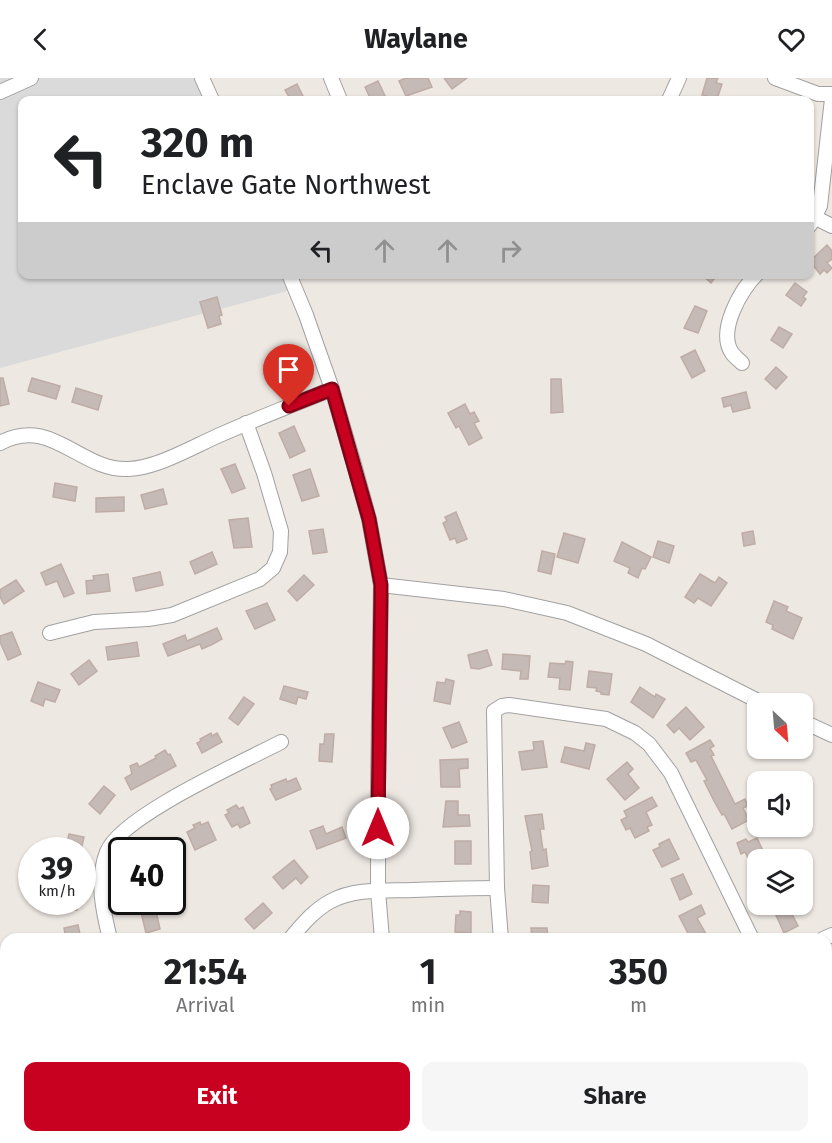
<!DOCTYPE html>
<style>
body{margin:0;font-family:"Fira Sans",sans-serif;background:#f6f6f6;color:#202124;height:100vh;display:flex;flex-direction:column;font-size:22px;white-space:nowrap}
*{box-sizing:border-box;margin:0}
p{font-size:20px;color:#757577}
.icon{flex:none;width:33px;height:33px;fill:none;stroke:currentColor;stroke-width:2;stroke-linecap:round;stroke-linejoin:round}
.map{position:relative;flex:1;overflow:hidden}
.side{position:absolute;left:0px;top:855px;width:832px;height:210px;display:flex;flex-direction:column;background:#fff;border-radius:18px 18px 0 0;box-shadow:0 2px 4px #0004}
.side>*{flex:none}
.top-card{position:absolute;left:18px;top:18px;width:796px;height:183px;border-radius:12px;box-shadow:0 2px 4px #0004;background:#fff;color:#202124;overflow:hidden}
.needle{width:39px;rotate:154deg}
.tools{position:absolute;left:747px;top:615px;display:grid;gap:12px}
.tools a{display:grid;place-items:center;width:66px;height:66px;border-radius:12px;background:#fff;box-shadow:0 2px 4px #0004;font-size:30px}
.speed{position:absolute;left:18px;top:759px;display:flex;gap:12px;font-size:30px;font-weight:700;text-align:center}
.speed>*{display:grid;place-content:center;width:78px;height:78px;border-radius:50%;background:#fff;box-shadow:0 2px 4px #0004;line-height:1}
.speed small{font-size:15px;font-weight:400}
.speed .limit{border:3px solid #111;border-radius:9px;background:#fff;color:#111}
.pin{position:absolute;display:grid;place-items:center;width:51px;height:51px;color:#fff;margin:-62px -26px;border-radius:50% 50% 50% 0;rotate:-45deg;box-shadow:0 0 6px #0007}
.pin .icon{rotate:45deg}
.me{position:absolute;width:66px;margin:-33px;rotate:0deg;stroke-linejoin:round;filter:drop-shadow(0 0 4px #0008)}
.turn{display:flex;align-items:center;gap:21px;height:126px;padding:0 24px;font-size:27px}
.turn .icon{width:78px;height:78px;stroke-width:2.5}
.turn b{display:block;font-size:42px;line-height:51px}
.lanes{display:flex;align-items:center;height:57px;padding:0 24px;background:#0003;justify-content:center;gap:30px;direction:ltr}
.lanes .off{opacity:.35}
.eta{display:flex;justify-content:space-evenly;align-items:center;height:102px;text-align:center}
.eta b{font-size:36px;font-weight:700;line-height:42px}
.button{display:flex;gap:12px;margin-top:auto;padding:12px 24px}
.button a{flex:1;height:69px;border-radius:12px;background:#c80121;color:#fff;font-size:24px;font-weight:700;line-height:69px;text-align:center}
.button a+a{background:#f6f6f6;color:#202124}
header{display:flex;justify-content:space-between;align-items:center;height:78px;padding:0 24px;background:#fff;font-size:27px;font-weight:700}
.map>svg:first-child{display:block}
.residential{fill:#dbdada}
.building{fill:#c5bab6;stroke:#bfaca5;stroke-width:1.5}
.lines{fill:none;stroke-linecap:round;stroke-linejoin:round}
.minor-casing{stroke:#a1a1a1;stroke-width:16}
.minor{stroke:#fff;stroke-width:14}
.route-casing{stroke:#820115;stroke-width:15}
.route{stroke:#c80121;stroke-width:10}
</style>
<header><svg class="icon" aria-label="back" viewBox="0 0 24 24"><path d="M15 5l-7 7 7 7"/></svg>Waylane<svg class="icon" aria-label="heart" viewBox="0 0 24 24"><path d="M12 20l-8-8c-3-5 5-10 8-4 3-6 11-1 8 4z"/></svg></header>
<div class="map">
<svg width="832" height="1065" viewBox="0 0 832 1065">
<rect width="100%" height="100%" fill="#eee8e2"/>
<polygon class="residential" points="0,0 205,0 214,22 22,22 22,196 288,197 295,211 0,290"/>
<g class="building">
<polygon points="406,0 428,0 432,9 406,18 399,3"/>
<polygon points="444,0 467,0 452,11"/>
<polygon points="707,0 718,0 716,5 722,6 717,21 702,17"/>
<polygon points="378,3 387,22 371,22 365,9"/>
<polygon points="297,6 305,22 291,22 285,12"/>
<polygon points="827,167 832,173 832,181 827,185 832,190 827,195 824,192 820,196 810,183"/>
<polygon points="701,196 718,196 711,205"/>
<polygon points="795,205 807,214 803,219 806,221 801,228 786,217"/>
<polygon points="217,219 222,237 219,238 221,246 208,250 200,224"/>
<polygon points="695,228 707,233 698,255 684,250"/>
<polygon points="779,249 792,256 783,270 771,262"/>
<polygon points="695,272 705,293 692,300 681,279"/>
<polygon points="776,289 787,299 776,311 765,301"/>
<polygon points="0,300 3,300 9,326 0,328"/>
<polygon points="32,300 60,308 56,321 28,313"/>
<polygon points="551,301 561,301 563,334 551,335"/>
<polygon points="76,310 102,318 98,332 72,324"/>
<polygon points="746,314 750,330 733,334 731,327 724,329 722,320"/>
<polygon points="465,326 470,336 474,334 479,343 474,345 482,360 469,367 459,348 456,350 448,335"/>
<polygon points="294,348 305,373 290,380 279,355"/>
<polygon points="235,386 245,410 232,415 221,391"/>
<polygon points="310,391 319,418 302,423 293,397"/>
<polygon points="55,405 77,409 75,423 53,419"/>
<polygon points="163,411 167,426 145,431 141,417"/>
<polygon points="124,419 124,433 96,434 96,420"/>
<polygon points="456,434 467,461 457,465 455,460 450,462 443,445 447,443 445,439"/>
<polygon points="248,440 252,469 234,470 229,442"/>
<polygon points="323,451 327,474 313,476 309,453"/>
<polygon points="753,453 755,466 744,468 742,455"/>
<polygon points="564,455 585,461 578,485 557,479"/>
<polygon points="658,463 674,468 669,485 653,479"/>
<polygon points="622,464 651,479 645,491 642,490 638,500 628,495 630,490 614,483"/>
<polygon points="542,473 555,476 551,496 538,493"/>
<polygon points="212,474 217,486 195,496 190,484"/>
<polygon points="61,486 74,515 64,519 57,503 46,507 41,495"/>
<polygon points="160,494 163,507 136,513 133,500"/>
<polygon points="108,496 110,513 87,516 86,503 94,502 93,498"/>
<polygon points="700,496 715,505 719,499 727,505 711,528 698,520 694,525 685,519"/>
<polygon points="304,497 314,507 297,523 288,513"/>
<polygon points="16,502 24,513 4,526 0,519 0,512"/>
<polygon points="774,523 788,529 786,533 802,540 793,561 772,551 773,547 766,544"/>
<polygon points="267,525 275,542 255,551 246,533"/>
<polygon points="217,550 222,561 213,566 202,571 200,566 168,578 163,566 185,557 187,563"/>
<polygon points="12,554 21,576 8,582 0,564 0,558"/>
<polygon points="137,564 139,578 108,582 106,569"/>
<polygon points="487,572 492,587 479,591 471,590 468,577"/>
<polygon points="503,576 530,578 528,601 520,601 521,593 502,591"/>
<polygon points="89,582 97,593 79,607 71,596"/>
<polygon points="566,583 573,584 570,612 559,611 560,600 548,599 550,585 565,586"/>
<polygon points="589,593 612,596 609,617 601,616 601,614 596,613 597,610 587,609"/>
<polygon points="446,601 454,603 450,626 434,623 437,604 445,605"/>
<polygon points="38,604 60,612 55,624 45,621 43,628 31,623"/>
<polygon points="284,608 308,614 306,621 298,619 296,626 280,621"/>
<polygon points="640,609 655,619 656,616 665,621 653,640 631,624"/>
<polygon points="244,619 254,626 238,647 229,640"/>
<polygon points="686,629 704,649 690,662 679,650 674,655 667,647"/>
<polygon points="459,644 467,664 452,670 443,650"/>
<polygon points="211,655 212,658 217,655 222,664 202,675 197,665 201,663 200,661"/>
<polygon points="325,656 334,656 332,684 319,683 320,666 324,666"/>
<polygon points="710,662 714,668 710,670 714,677 711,678 735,726 745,721 748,728 743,730 749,742 732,751 724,736 722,737 714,723 704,703 707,702 696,682 691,684 686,675"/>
<polygon points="543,663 547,689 522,692 519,674 534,672 533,664"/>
<polygon points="586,665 595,667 589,691 561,684 565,669 584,673"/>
<polygon points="165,672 168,677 170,676 176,688 131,712 125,700 132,696 130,688 137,685 139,689 156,680 155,678"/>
<polygon points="468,681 468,690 459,691 460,709 441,709 440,682"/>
<polygon points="627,684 633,691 628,696 639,710 625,722 607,701"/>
<polygon points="296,700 301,711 276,722 270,711 272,710 271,707 286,701 287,704"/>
<polygon points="104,708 115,717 100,736 89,726"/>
<polygon points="652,719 657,728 646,734 652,747 647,749 649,753 635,760 630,750 626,752 621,742 627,739 624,733"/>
<polygon points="446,723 458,723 458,737 469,737 470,748 443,749"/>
<polygon points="236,727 239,731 243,729 250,745 240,750 238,746 232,749 225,737 229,735 227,732"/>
<polygon points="542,736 544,751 540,751 543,772 546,771 548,788 532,791 530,774 532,773 525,738"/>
<polygon points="200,744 201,747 208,744 216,762 195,772 187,754 195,750 193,747"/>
<polygon points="323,748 326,756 342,749 346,760 317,771 310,753"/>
<polygon points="69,756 84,759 81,772 65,772"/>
<polygon points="757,760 765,777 750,784 745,774 741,776 737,765 746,761 748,764"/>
<polygon points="669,761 679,781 662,789 653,772 660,769 659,766"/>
<rect x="455" y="763" width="16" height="23"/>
<polygon points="168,764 173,772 154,772"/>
<polygon points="294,782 308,799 301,806 296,800 283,811 273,799"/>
<polygon points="683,796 692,816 680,822 671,801"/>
<polygon points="533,807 549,808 548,825 532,824"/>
<polygon points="61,824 76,824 77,832 62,833"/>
<polygon points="147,824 154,824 160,851 146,855 139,826"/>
<polygon points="263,825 272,835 254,851 245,841"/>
<polygon points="701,827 705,836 697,840 706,856 696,861 691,861 679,838"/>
<polygon points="788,828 798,848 784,855 775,835"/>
<polygon points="460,833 471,834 471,855 455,854 456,837 460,837"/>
<polygon points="78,847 81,861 66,861 64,850"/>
<polygon points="531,850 547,850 548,861 532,861"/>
</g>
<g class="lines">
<g class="minor-casing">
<g id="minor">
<polyline points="202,0 212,22"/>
<polyline points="331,0 340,22"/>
<polyline points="775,0 818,16 832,16"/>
<polyline points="0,14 31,0"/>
<polyline points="669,22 679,0"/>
<polyline points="814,139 832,148"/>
<polyline points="810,147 820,128 832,21"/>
<polyline points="289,196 306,237 332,311 355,390 369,441 381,507 378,707 378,813 382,861"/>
<path d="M742 285C739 282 734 278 732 275 717 253 741 211 757 196"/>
<path d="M0 365C51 337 80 393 128 391 158 390 194 368 222 356 258 340 295 326 332 311"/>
<polyline points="381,507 504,521 567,535 646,566 764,626"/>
<polyline points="50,555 94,544 148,541 172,537 260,501 273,490 280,474 281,453 264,395 246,345"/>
<polyline points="802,643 832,657"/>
<path d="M110 861C103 833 96 802 107 774 121 738 243 684 281 664"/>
<path d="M290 861C302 847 314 832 331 823 355 810 387 813 413 812 441 811 469 810 497 810"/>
<polyline points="501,861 497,810 494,633 502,628 509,627 606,641 635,655 649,666 671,695 752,861"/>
<polyline points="823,861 832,857"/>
<polyline points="0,995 6,996"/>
<polyline points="309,1059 310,1065"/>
<polyline points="424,1059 426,1065"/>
<polyline points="730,1059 733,1065"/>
</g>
</g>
<use href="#minor" class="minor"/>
</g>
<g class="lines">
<g class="route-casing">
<polyline id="route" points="289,328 332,311 369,441 381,507 378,750"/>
</g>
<use href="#route" class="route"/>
</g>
</svg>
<div class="tools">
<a><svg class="needle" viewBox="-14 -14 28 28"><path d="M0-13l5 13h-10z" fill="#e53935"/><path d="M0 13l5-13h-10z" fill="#757577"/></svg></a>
<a><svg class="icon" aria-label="sound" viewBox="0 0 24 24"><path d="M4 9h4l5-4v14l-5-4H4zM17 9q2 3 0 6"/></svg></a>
<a><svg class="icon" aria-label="layers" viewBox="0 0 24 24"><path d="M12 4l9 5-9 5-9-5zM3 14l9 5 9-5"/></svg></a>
</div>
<div class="speed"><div>39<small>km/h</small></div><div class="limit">40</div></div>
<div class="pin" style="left:289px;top:328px;background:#d93025"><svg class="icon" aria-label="arrive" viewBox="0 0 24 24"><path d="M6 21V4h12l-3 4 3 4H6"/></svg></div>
<svg class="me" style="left:378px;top:750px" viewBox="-20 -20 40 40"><circle r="19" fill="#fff"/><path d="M0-13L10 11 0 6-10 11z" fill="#c80121"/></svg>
<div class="top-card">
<div class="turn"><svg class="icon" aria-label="left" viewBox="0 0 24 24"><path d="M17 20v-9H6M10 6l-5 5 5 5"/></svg><div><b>320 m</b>Enclave Gate Northwest</div></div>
<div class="lanes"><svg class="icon" aria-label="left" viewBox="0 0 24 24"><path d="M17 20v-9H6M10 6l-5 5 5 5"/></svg><svg class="icon off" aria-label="ahead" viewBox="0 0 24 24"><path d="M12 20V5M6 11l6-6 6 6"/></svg><svg class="icon off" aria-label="ahead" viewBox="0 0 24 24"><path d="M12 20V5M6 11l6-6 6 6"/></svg><svg class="icon off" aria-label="right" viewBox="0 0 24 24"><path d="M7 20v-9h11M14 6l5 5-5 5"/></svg></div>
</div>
<section class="side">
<div class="eta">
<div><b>21:54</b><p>Arrival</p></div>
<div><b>1</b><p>min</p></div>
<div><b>350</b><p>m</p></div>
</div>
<div class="button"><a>Exit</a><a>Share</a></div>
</section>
</div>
